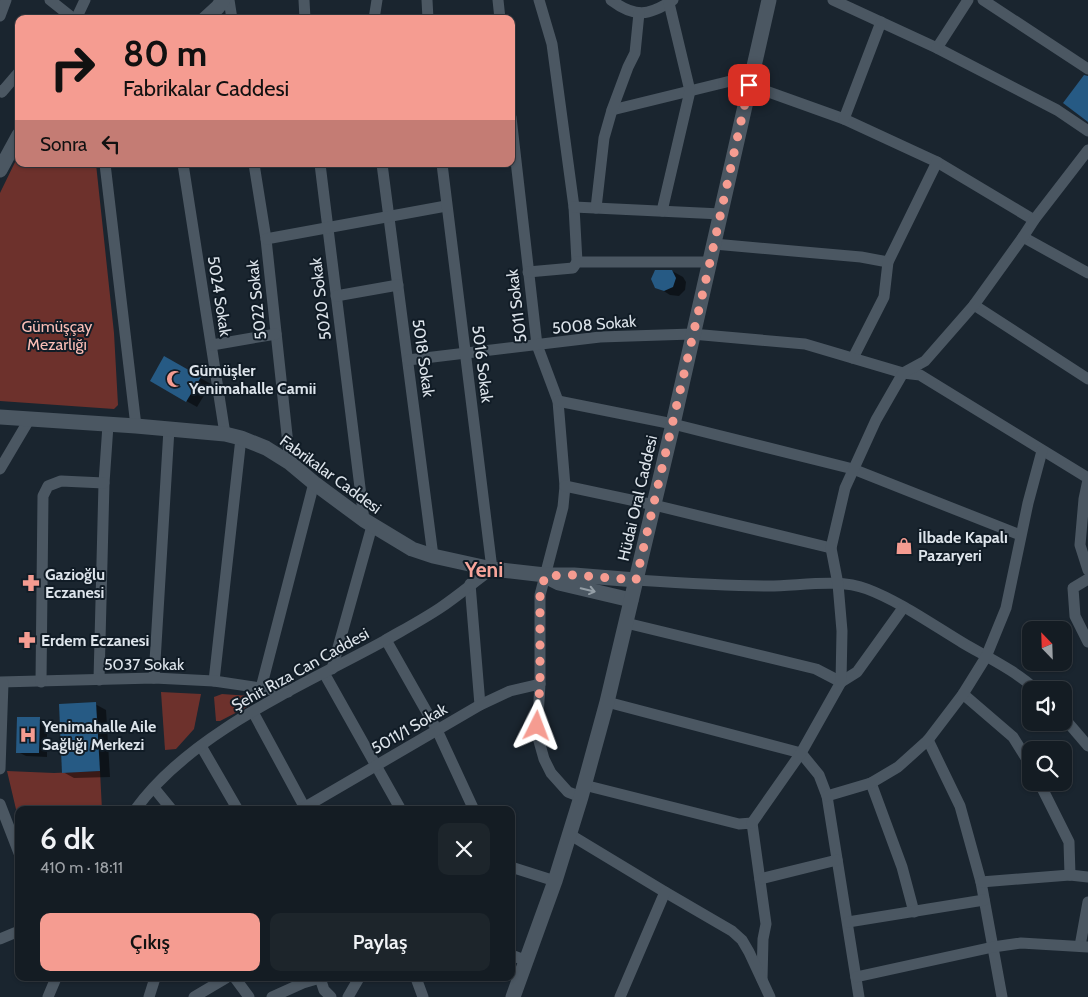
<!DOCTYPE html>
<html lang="tr">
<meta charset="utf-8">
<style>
body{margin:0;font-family:Cabin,sans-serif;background:#1d252b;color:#f1f3f6;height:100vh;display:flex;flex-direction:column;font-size:19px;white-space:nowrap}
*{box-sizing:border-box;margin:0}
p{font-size:16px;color:#9da1a6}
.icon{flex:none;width:28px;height:28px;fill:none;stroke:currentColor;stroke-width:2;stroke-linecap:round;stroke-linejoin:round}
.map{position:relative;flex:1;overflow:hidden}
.panel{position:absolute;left:15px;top:806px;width:500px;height:175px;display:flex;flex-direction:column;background:#141c23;border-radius:10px;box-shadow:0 1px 4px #0004,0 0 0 1px #333a41}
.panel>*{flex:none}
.hud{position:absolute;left:15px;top:15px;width:500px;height:152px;border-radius:10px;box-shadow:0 1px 4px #0004,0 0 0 1px #333a41;background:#f59c91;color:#111;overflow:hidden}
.needle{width:32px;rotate:337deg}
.fabs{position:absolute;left:1022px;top:621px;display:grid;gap:10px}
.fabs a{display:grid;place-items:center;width:50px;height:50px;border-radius:10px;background:#141c23;box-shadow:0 1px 4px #0004,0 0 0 1px #333a41;font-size:25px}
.pin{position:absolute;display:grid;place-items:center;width:42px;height:42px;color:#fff;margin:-21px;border-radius:10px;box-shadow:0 2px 8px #0006}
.me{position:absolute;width:55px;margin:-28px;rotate:3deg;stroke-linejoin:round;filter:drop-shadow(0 0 4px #0008)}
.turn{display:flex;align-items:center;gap:18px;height:105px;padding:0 25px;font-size:22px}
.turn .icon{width:65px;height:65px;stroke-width:2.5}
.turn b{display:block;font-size:35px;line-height:42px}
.then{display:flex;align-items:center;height:48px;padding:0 25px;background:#0003;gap:10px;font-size:19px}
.round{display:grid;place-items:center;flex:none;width:52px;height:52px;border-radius:10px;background:#1d252b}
.overview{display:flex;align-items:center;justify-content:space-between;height:85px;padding:0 25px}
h1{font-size:30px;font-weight:600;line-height:38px}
.action{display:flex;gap:10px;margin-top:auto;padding:10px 25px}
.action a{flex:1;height:58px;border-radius:10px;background:#f59c91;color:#111;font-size:20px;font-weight:600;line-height:58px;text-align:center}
.action a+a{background:#1d252b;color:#f1f3f6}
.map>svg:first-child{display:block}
.green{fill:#6d312c}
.shadow{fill:#0007}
.building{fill:#265a84}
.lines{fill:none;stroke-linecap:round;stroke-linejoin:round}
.minor{stroke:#4b5762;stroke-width:11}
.tertiary{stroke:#4b5762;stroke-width:15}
.oneway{stroke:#949ea6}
.route{stroke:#f59c91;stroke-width:9;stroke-dasharray:0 16.2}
.labels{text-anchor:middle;stroke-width:4;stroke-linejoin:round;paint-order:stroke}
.street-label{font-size:16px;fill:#dde4eb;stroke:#111c26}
.park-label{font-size:16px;fill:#fabdb5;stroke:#111c26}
.poi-label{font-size:16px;font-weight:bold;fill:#dde4eb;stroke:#111c26;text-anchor:start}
.district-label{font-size:21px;font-weight:bold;fill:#f8a59b;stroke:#111c26}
</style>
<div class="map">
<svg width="1088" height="997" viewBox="0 0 1088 997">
<rect width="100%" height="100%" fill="#1a252f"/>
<g class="green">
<polygon points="19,154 19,164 96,164 114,333 118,405 114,409 0,401 0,193"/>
<polygon points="161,692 201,694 194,729 176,749 165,750"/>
<polygon points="222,694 250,696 254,699 249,706 220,721 216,721 214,697"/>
<polygon points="7,771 54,773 100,771 102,810 19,810 19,822"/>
</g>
<g class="shadow">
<polygon points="672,271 683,277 686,282 685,290 679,296 670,295 659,288"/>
<polygon points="165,358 211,384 197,407 151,381"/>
<polygon points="95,704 106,710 110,777 74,778 63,772"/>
<polygon points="40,719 47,723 47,757 26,756 18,752"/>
</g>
<g class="building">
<polygon points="1084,75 1088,76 1088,122 1063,103"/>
<polygon points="655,270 672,270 676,278 673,287 664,291 655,288 651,279"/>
<polygon points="164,356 201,377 186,402 150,381"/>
<polygon points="96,702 100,771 62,773 59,704"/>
<polygon points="17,717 40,717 39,753 16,753"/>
</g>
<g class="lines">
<g class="minor">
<polyline points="50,0 74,19"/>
<polyline points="229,0 232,19"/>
<polyline points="304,0 305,19"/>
<polyline points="427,0 428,19"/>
<polyline points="498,0 500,19"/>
<polyline points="539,0 552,44 574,207 577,262"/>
<path d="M611 0C635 18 649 16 673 0"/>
<polyline points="833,0 937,48 1057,110 1088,131"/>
<polyline points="983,0 1088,69"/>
<polyline points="0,16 6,0"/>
<polyline points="76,19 85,0"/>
<polyline points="374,19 377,0"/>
<polyline points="937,48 968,0"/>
<polyline points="749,85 844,119 937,162 1034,220"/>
<polyline points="0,91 2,92 19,72"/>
<polyline points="612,110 751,76"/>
<polyline points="511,117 537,345 558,401 565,486 563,507 540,595 540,684 537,734 544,759 551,773 568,792 581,797"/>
<polyline points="844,119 881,22"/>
<polyline points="105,164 136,426"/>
<polyline points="183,164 225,434"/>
<polyline points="254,164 266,239 290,463"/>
<polyline points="320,164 364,520"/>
<polyline points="382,164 433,556"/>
<polyline points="574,207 721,214"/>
<polyline points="596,208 604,138 612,110 628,67 635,53 639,13"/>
<polyline points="662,211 690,91 669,3"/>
<polyline points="1023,237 1088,273"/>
<polyline points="266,239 446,206"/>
<polyline points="714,244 861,257 888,262"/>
<polyline points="528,272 573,268 577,262 710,262"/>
<polyline points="336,296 398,285"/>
<polyline points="974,305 1088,379"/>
<polyline points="212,345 276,334"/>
<polyline points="853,358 884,297 888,262 937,162"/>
<polyline points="408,360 600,337 692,334 805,344 903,373 920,375 1088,478"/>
<polyline points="558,401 673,424 853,469 1020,535"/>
<polyline points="0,469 29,420"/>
<polyline points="1088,480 1084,499 1080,545 1088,570"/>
<polyline points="565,486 654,505 831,548"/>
<polyline points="1088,579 1073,588 1075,616 1088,642"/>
<path d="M636 580C680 583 724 586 769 586 799 586 839 578 867 589 899 601 933 625 963 643 985 656 1018 672 1036 690"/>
<polyline points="470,584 480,705"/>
<polyline points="626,623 816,669 841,682 857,672 903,608"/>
<polyline points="386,640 437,730 474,810"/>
<polyline points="332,669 372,526"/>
<polyline points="324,673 401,810"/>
<polyline points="154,678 169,429"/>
<polyline points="99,680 104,483 108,425"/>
<polyline points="214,681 241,438"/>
<polyline points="0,682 154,678 214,681 288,692"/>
<polyline points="41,682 43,496 48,486 61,481 104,483"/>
<polyline points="261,688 314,483"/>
<polyline points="963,694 1013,737 1031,766"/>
<polyline points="607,702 801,753 819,775 827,796 859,997"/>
<polyline points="253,712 306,810"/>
<polyline points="1064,718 1088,746"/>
<polyline points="928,740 960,806 981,882 1002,997"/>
<polyline points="201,746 238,810"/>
<polyline points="0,769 3,683"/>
<polyline points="1039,782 1069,842 1070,875"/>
<polyline points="871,783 902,867 914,912"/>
<polyline points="584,785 739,824 752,823 766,924 763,939 762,979"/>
<polyline points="154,788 172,810"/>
<polyline points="827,796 871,783 898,767 928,740 963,694 986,657 1006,608 1028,503 1042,451"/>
<polyline points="0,804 19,853"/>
<path d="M135 810C191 732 302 686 384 641 403 630 422 620 440 608 458 596 474 582 492 569L442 164"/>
<polyline points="300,810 480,705 510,691 540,684"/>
<polyline points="752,823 801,753 841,682 842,631 838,584 831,548 845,488 876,420 903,373 925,361 974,305 1023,237 1034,220 1088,150"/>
<polyline points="569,834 665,892 732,931 742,940 749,952 770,997"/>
<polyline points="511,867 555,881"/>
<polyline points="760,879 837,860"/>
<polyline points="981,882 1070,875 1088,877"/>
<polyline points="848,922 984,900"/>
<polyline points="0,939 19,931"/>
<polyline points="1080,946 1088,902"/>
<polyline points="511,955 527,961"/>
<polyline points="856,977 993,947 1021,943 1088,947"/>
<polyline points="235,978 249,997"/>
<polyline points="320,978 324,990 331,997"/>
<polyline points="416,978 423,997"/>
<polyline points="48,997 56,978"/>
<polyline points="149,997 155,978"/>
<polyline points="194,997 226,978"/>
<polyline points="272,997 303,983 320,978"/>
<polyline points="348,997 359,978"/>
<polyline points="620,997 665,892"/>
</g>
<g class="tertiary">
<polyline points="205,19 218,7 223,0"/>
<polyline points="0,170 19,135"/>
<polyline points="0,417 136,426 225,434 241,438 266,448 290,463 314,483 364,520 412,549 433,556 492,569 545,575 574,575 636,580"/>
<polyline points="551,579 559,583 631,600"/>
<polyline points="513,997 555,881 581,797 607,702 673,424 769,0"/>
</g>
</g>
<defs><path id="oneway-shaft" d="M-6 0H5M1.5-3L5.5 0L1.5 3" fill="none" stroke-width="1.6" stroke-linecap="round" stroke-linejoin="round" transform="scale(1.25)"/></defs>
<use class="oneway" href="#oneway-shaft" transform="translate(588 590) rotate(13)"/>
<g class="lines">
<polyline class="route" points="537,726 540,684 540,595 545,576 574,575 636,580 710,262 749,85"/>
</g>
<defs>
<g id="mosque-bare" transform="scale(1.35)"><path d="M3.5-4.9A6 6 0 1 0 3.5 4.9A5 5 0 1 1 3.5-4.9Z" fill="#f59c91" stroke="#111c26" stroke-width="2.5" paint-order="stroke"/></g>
<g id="shop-bare" transform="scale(1.35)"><path d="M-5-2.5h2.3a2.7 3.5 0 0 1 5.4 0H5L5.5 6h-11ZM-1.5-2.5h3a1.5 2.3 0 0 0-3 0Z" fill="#f59c91" stroke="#111c26" stroke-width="2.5" paint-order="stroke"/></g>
<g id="pharmacy-bare" transform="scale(1.35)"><path d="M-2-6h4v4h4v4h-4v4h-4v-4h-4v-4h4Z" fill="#f59c91" stroke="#111c26" stroke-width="2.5" paint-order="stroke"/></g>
<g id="hospital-bare" transform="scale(1.35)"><path d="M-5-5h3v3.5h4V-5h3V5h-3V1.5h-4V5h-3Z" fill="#f59c91" stroke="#111c26" stroke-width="2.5" paint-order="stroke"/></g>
</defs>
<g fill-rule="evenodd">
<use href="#mosque-bare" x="175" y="379"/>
<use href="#shop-bare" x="904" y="546"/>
<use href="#pharmacy-bare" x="31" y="583"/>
<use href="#pharmacy-bare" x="27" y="640"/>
<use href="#hospital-bare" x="28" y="735"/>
</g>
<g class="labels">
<g class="street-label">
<text transform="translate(220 296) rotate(81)" y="6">5024 Sokak</text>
<text transform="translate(320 299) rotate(-97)" y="6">5020 Sokak</text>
<text transform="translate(256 300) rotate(-96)" y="6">5022 Sokak</text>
<text transform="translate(516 306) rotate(-97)" y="6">5011 Sokak</text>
<text transform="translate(594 324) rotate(-5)" y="6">5008 Sokak</text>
<text transform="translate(424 358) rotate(82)" y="6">5018 Sokak</text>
<text transform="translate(483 364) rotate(83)" y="6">5016 Sokak</text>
<text transform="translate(331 474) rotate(36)" y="6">Fabrikalar Caddesi</text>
<text transform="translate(637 498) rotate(-77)" y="6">Hüdai Oral Caddesi</text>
<text x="144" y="670">5037 Sokak</text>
<text transform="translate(300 669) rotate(-29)" y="6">Şehit Rıza Can Caddesi</text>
<text transform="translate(409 728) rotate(-30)" y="6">5011/1 Sokak</text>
</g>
<g class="park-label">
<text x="57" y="332">Gümüşçay<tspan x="57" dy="18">Mezarlığı</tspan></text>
</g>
<g class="poi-label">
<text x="189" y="376">Gümüşler<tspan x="189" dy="18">Yenimahalle Camii</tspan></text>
<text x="918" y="543">İlbade Kapalı<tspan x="918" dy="18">Pazaryeri</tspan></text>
<text x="45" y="580">Gazioğlu<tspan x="45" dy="18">Eczanesi</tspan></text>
<text x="41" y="646">Erdem Eczanesi</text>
<text x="42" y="732">Yenimahalle Aile<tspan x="42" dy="18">Sağlığı Merkezi</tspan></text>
</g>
<g class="district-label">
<text x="484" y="577">Yeni</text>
</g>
</g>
</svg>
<div class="fabs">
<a><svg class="needle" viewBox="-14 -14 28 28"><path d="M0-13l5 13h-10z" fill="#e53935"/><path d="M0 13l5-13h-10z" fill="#9da1a6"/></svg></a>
<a><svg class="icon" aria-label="sound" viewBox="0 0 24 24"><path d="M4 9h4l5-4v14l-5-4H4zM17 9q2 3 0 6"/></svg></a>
<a><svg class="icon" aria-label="search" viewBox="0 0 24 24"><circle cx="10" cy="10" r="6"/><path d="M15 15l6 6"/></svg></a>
</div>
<div class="pin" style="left:749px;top:85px;background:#d93025"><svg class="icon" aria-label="arrive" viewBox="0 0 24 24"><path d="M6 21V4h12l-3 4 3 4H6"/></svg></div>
<svg class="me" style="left:537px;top:726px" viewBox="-20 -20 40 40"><path d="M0-17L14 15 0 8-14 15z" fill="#f59c91" stroke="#fff" stroke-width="4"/></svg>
<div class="hud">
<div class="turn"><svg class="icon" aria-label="right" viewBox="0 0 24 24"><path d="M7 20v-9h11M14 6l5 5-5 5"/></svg><div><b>80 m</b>Fabrikalar Caddesi</div></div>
<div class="then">Sonra<svg class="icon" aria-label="left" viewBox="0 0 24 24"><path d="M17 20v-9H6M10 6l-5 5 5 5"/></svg></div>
</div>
<section class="panel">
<div class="overview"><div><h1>6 dk</h1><p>410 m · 18:11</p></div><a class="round"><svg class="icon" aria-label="close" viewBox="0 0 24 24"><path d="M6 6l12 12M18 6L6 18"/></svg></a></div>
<div class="action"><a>Çıkış</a><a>Paylaş</a></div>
</section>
</div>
